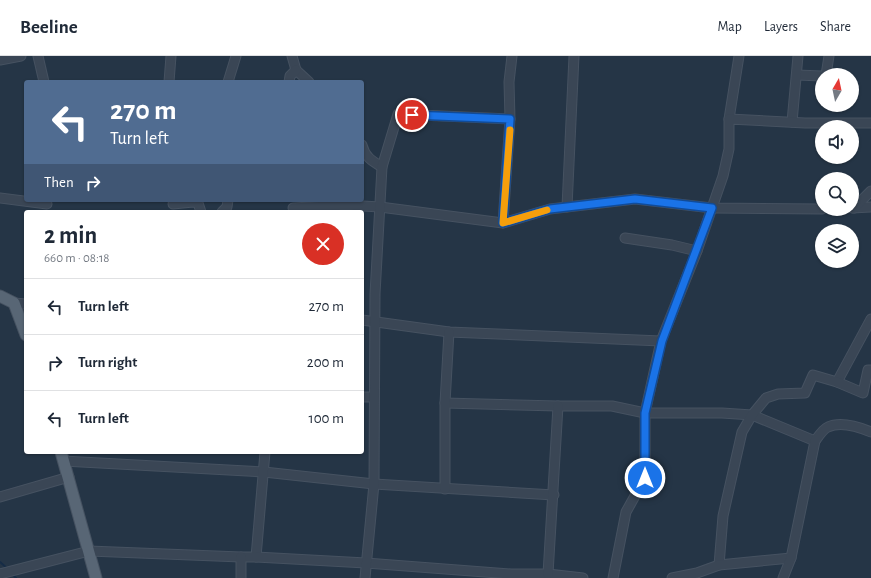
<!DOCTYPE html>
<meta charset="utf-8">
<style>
body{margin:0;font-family:"Alegreya Sans",sans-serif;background:#f6f6f7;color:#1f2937;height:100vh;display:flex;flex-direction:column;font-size:15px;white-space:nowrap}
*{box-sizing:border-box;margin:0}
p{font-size:13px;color:#747a83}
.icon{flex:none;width:22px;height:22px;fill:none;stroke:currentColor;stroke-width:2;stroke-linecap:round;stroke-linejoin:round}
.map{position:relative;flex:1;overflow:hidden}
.panel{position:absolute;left:24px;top:154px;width:340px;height:244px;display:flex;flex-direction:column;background:#fff;border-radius:4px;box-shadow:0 1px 3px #0004}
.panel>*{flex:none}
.guide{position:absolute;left:24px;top:24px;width:340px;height:122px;border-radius:4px;box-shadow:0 1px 3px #0004;background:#506c91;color:#fff;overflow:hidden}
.needle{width:26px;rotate:9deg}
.controls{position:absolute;left:815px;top:12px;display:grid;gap:8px}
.controls a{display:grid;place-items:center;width:44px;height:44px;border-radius:50%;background:#fff;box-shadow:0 1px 3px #0004;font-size:20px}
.pin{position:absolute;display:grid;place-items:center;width:34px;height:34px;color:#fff;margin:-17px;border:2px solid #fff;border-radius:50%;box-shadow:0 1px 4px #0007}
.me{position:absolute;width:44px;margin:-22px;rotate:0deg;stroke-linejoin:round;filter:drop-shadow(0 0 3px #0008)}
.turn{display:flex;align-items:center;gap:14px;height:84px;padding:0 20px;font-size:18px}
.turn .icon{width:52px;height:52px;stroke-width:2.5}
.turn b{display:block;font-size:28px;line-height:34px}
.then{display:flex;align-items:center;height:38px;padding:0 20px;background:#0003;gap:8px;font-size:15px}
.round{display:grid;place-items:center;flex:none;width:42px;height:42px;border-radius:21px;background:#f6f6f7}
.headline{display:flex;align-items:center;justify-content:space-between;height:68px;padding:0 20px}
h1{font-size:24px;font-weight:600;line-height:30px}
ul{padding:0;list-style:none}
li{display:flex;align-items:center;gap:12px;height:56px;padding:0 20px;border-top:1px solid #e0e1e3}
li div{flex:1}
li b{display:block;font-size:15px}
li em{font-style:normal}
header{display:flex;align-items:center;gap:24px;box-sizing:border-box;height:56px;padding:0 20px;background:#fff;border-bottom:1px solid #e0e1e3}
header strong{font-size:19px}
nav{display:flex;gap:22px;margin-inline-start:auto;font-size:14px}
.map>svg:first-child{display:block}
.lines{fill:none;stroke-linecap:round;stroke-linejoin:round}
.stream{stroke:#162c46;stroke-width:2}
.minor-casing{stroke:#465261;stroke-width:11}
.major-casing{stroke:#465261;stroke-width:13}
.minor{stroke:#3a4655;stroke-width:9}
.major{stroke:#586675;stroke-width:11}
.route-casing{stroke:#114b97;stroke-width:10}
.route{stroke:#1a73e8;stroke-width:7}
.slow{stroke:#f59e0b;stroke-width:7}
</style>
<header>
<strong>Beeline</strong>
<nav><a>Map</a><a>Layers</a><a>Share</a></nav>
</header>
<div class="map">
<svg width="871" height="522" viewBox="0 0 871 522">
<rect width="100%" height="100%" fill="#253546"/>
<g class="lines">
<g class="stream">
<polyline points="0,506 8,513"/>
<polyline points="12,518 16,522"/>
</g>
<g class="minor-casing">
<g id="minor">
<polyline points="38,0 44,26"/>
<polyline points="292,0 296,14 309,26"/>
<polyline points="0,4 21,0"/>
<polyline points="797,19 822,20"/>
<polyline points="826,19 829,0"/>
<polyline points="169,26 171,0"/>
<polyline points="228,26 236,0"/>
<polyline points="289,26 290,20 296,14"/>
<polyline points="510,63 509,26 512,0"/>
<polyline points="729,63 739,0"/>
<polyline points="792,66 798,0"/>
<path d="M362 89C365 101 372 105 382 111"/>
<polyline points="0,142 47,148"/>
<polyline points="173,148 193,146 198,147 201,156"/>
<polyline points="567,151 574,0"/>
<polyline points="293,152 346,149 380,151 503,167"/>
<polyline points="852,152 871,151"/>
<polyline points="854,152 871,135"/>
<polyline points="222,156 227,151 228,144"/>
<polyline points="625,182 672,189 697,195"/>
<polyline points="14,247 26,248"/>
<polyline points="362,264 449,276 661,285"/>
<polyline points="837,326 871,263"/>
<polyline points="362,341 374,341"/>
<polyline points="445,347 558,350 612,350 645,357 722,357 752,359 815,385"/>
<polyline points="63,405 264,416 374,428 554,439"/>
<polyline points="445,433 445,347 449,276"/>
<polyline points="0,441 69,421"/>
<polyline points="256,501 265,396"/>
<polyline points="719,509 723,460 742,376 752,359 766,342 778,338 805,337 813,319 837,326 863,337 868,314 871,314"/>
<polyline points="0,518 89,495 241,501 256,501 366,507 511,518 548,518 583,522"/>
<polyline points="548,518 558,350"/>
<polyline points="241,522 241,501"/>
<polyline points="365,522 374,428 375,238 382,111 398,58 510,63 503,167 550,153 635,143 712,152 822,153"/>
<polyline points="613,522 626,456 645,422 645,357 661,285 697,195 723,120 729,93 729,63 805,67 871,67"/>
<polyline points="672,522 697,517 719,509 791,502"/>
<path d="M783 522 791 502 815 385C818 381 823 373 828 371 841 365 859 371 871 376"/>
</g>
</g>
<g class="major-casing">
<g id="major">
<polyline points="0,240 14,247 26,279"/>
<polyline points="61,396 96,522"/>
</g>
</g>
<use href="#minor" class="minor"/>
<use href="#major" class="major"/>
</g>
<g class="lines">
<g class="route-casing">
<polyline id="route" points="412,59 510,63 503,167 550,153 635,143 712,152 662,285 645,357 645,422"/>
</g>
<use href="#route" class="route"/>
<polyline class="slow" points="510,74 503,167 547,154"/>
</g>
</svg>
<div class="controls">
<a><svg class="needle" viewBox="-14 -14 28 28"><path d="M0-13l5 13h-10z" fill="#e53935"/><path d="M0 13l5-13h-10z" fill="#747a83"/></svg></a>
<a><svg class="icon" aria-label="sound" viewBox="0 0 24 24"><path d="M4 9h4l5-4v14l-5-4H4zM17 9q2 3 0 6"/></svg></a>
<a><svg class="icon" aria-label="search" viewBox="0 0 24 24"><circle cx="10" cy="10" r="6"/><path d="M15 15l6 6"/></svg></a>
<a><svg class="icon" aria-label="layers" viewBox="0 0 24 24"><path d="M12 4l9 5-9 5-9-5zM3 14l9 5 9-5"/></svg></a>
</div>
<div class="pin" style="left:412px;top:59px;background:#d93025"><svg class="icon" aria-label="arrive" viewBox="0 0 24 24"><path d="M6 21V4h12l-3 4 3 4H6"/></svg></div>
<svg class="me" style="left:645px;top:422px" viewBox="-20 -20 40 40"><circle r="17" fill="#1a73e8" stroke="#fff" stroke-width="3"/><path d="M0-11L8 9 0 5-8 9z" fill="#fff"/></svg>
<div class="guide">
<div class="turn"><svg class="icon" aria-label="left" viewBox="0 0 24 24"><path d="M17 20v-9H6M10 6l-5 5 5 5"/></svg><div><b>270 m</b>Turn left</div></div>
<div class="then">Then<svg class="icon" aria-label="right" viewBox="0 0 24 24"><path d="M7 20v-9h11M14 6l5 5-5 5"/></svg></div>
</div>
<section class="panel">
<div class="headline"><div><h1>2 min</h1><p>660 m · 08:18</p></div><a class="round" style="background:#d93025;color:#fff"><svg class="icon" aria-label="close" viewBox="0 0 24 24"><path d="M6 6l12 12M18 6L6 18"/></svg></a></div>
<ul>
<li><svg class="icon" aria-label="left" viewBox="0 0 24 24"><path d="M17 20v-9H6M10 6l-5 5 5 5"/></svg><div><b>Turn left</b></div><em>270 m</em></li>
<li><svg class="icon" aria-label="right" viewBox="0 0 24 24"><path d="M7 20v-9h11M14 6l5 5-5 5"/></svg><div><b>Turn right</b></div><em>200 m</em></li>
<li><svg class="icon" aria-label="left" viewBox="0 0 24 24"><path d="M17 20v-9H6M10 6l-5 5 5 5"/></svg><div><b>Turn left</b></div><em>100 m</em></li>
</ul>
</section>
</div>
